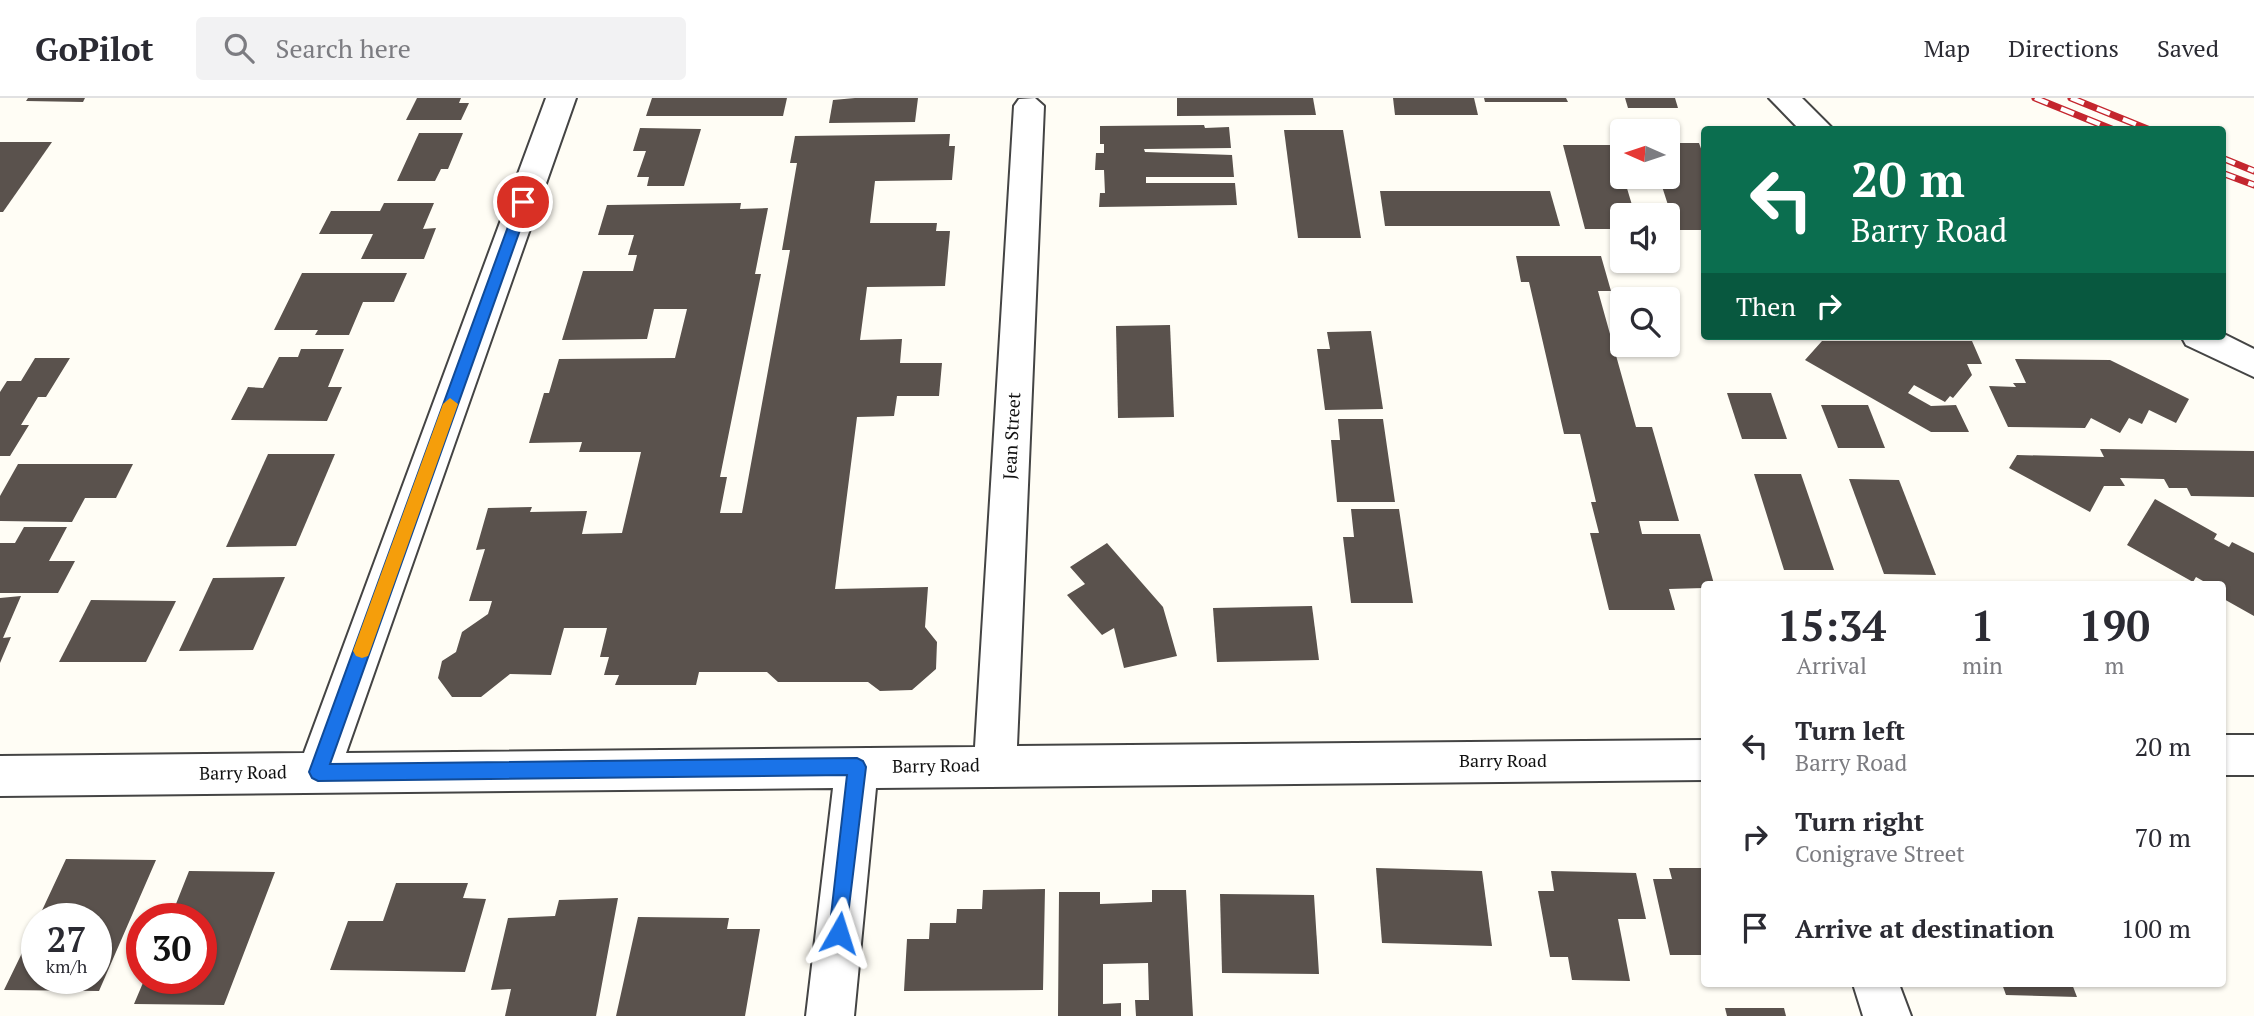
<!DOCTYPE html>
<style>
body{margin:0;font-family:"PT Serif",serif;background:#f2f2f3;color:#2b2b33;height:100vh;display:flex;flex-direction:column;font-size:26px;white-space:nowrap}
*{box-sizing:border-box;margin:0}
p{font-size:23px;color:#7c7c81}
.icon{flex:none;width:38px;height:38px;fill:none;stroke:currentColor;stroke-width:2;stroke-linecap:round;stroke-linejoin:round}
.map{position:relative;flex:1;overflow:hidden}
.details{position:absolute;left:1701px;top:483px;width:525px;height:406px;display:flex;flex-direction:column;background:#fff;border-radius:7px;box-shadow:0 2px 5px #0004}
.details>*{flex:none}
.banner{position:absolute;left:1701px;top:28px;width:525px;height:214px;border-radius:7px;box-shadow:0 2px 5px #0004;background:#0b6e4f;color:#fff;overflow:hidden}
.needle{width:46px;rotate:273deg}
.fabs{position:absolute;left:1610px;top:21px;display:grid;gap:14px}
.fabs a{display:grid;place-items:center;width:70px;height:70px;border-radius:7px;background:#fff;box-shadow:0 2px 5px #0004;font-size:35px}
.speed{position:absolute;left:21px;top:805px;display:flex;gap:14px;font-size:35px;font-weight:700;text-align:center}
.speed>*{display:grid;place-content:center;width:91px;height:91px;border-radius:50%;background:#fff;box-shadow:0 2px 5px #0004;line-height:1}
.speed small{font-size:18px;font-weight:400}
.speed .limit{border:10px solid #d22;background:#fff;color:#111}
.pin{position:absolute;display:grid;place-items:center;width:60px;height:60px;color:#fff;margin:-30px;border:4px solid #fff;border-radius:50%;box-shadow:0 2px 7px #0007}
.me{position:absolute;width:77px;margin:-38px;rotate:6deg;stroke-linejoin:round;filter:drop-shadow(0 0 5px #0008)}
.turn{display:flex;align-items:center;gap:24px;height:147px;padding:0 35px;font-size:32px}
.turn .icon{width:91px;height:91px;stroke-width:2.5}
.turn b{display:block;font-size:49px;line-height:60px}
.then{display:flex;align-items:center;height:66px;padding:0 35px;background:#0003;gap:14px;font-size:26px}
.eta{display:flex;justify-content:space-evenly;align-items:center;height:119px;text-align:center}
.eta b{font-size:42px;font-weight:600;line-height:49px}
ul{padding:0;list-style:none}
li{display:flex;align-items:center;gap:21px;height:91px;padding:0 35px}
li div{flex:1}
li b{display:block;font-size:26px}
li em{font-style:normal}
header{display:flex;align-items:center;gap:42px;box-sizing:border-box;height:98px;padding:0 35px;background:#fff;border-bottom:2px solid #e1e1e2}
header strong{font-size:33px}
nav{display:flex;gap:38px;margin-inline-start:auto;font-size:24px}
.search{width:490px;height:63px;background:#f2f2f3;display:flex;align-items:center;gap:18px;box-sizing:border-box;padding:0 24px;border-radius:7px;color:#7c7c81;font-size:26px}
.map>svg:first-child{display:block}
.building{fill:#5a524d}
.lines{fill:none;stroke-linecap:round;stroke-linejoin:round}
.minor-casing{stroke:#444;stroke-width:4}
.minor{fill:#fff;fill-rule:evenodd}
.rail-casing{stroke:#c4262e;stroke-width:7}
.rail{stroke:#fff;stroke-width:4.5;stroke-dasharray:14;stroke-linecap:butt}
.route{fill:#1a73e8;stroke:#114b97;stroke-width:2}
.slow{fill:#f59e0b}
.labels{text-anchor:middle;stroke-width:7;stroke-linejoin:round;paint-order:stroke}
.street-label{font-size:18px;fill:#111;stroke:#fff}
</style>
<header>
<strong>GoPilot</strong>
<div class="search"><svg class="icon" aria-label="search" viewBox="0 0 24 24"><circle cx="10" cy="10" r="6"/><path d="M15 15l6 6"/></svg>Search here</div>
<nav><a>Map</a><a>Directions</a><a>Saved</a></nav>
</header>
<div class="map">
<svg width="2254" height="918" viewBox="0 0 2254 918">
<rect width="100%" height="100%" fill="#fffdf5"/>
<g class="building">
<polygon points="28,0 85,0 83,4 26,3"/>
<polygon points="417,0 461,0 459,5 469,5 461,22 406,22"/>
<polygon points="652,0 787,0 783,18 646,18"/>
<polygon points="855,0 918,0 915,24 829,25 833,2"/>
<polygon points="1177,0 1313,0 1316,17 1177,18"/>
<polygon points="1393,0 1474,0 1478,17 1395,17"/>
<polygon points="1484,0 1566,0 1568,4 1485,4"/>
<polygon points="1625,0 1675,0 1678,10 1628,10"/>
<polygon points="1204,27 1205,30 1229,29 1231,50 1144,51 1145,54 1232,57 1234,79 1146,79 1146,85 1235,85 1237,107 1099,109 1100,95 1105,95 1104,72 1095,72 1096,55 1104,55 1104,46 1100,46 1100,28"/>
<polygon points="640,30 701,31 684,88 647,88 649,79 637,79 646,53 633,53"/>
<polygon points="1284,32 1343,32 1361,140 1298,140"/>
<polygon points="419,35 463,35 448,71 441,71 435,83 397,83"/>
<polygon points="950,36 949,48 955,48 952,82 875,83 870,125 937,125 936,133 950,133 945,188 867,189 860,242 902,241 900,265 942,265 939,298 897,298 894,318 857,319 835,491 928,489 925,529 937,544 936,571 912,592 880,593 868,584 778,584 767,574 699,574 696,587 615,587 619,577 604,577 609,559 600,559 607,530 564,530 551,577 510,576 481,599 452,599 438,580 442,563 456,554 462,534 488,516 492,503 469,503 485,451 476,452 488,410 532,409 530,414 587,413 582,436 622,435 641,354 579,354 582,344 529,345 544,295 549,295 559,261 675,260 687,211 654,211 647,241 562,242 583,173 633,173 637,157 628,157 634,137 598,137 607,107 741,105 740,111 768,110 755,176 761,176 720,379 727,379 720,415 742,415 790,152 782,152 797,65 790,65 795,38"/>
<polygon points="0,44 52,44 3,114 0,114"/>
<polygon points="1668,45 1699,45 1704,59 1704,132 1676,132 1659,79 1668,79"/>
<polygon points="1563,47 1614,47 1635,117 1622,117 1622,131 1585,131"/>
<polygon points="1380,93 1550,93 1560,128 1385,128"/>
<polygon points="384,105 434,105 423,131 436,130 424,161 361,161 373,136 319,136 331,113 380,113"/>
<polygon points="1516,158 1601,158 1611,193 1598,193 1636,329 1652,329 1679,423 1639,423 1642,436 1700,436 1714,486 1704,486 1704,490 1669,491 1675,512 1609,512 1590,435 1599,435 1591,404 1596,404 1580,336 1564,336 1529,184 1521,184"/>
<polygon points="302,175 407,175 394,204 363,204 349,237 315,237 318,232 274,232"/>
<polygon points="1170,227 1174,319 1118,320 1116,228"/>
<polygon points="1371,233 1383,311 1325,312 1317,251 1330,251 1327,234"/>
<polygon points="1822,243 1972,243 1982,266 1967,266 1972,277 1953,300 1950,298 1945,304 1914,287 1908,295 1931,308 1956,307 1969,334 1931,334 1805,262"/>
<polygon points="301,251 344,251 328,289 342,289 327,323 231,322 248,289 263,290 279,259 298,259"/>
<polygon points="35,260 70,260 46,299 38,299 21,327 29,327 10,358 0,358 0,294 7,283 21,283"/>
<polygon points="2015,261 2110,262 2189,301 2176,325 2149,312 2142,326 2129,320 2120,335 2091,320 2085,330 2008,329 1989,288 2016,289 2013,285 2026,285"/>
<polygon points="1727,295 1771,295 1787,341 1742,341"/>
<polygon points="1821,307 1868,307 1885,350 1838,350"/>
<polygon points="1338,321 1383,321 1395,404 1337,404 1331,342 1340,342"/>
<polygon points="2100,351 2254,353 2254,399 2191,398 2187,390 2169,390 2164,381 2120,380 2125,388 2104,388 2090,414 2009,370 2017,357 2104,359"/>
<polygon points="268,356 335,356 296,448 226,449"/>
<polygon points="18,366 133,366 116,400 85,400 72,424 0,423 0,398"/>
<polygon points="1754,376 1801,376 1834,472 1784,472"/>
<polygon points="1849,381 1899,382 1936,477 1884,476"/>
<polygon points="2155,401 2217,436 2214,441 2229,449 2232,444 2254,455 2254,518 2222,500 2222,486 2201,486 2203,483 2196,479 2193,484 2127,447"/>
<polygon points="1351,411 1399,411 1413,505 1351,505 1343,439 1354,439"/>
<polygon points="24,429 67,429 49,463 75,463 58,495 0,495 0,445 15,445"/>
<polygon points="1107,445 1163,509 1177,558 1124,570 1114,530 1102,537 1067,497 1085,486 1070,469"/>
<polygon points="285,479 253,552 179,553 213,480"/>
<polygon points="21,498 3,540 11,539 0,565 0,500"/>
<polygon points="91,502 176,503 146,564 59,564"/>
<polygon points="1312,508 1319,562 1217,564 1213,510"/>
<polygon points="66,761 156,762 99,893 4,892 37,824 37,880 96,880 96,821 38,821"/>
<polygon points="1376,770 1482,773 1492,848 1382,845"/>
<polygon points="1669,770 1704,770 1704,857 1670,857 1653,781 1672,781"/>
<polygon points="189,773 275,774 224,907 134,906 145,880 201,880 201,821 170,821"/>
<polygon points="1551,773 1636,775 1646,821 1618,821 1630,883 1572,882 1568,859 1550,859 1538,793 1554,793"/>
<polygon points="396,785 468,785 463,800 486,801 465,874 330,872 348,823 383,823"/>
<polygon points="1045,791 1043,892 904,893 907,841 929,841 930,825 956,825 957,811 982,811 983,792"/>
<polygon points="1152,792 1186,792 1193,918 1136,918 1135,902 1149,902 1148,865 1103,866 1103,906 1121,905 1121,918 1058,918 1059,794 1100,794 1100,806 1152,804"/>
<polygon points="1220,796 1314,797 1319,876 1222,875"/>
<polygon points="618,800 596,918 505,918 511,891 491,892 508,820 555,818 559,802"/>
<polygon points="638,819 729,820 727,831 760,831 745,918 616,918"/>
<polygon points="2002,886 2072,886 2077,899 2006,897"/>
<polygon points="1725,910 1784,910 1786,918 1727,918"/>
</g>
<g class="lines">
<g class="minor-casing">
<g id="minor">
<polygon points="546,0 576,0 346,655 975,649 1014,8 1019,1 1035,0 1044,8 1017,648 1704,642 1704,682 876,690 854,918 806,918 833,690 0,698 0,658 304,655"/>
<polygon points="1769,0 1802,0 1834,32 1800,32"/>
<polygon points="2222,235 2254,251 2254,279 2186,247 2181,238 2222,238"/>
<rect x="2222" y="637" width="32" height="40"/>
<polygon points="1853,886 1899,886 1911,918 1863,918"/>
</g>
</g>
<use href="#minor" class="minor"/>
<g class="rail-casing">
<g id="rail">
<polyline points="2035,0 2114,32"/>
<polyline points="2071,0 2150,32"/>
<polyline points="2222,60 2254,73"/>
<polyline points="2222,75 2254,87"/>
</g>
</g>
<use href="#rail" class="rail"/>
</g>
<polygon class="route" points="523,99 530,104 330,666 857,660 863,663 866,669 845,842 839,844 832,842 829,835 847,677 318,683 312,680 309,674 517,104"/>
<polygon class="slow" points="450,300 458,306 370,553 368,558 362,560 356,558 353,553 443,306"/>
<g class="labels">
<g class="street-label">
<text transform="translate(1012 338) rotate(-87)" y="6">Jean Street</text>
<text x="1503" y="669">Barry Road</text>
<text transform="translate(936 668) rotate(-1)" y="6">Barry Road</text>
<text transform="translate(243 675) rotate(-1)" y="6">Barry Road</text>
</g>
</g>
</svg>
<div class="fabs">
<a><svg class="needle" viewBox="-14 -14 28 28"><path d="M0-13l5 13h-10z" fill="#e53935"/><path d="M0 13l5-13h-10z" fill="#7c7c81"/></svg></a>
<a><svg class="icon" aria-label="sound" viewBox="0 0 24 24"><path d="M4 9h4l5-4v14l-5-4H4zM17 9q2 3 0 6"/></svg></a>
<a><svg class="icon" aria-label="search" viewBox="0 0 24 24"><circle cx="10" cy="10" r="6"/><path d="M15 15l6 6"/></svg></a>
</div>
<div class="speed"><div>27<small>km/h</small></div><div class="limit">30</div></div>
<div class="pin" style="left:523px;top:104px;background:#d93025"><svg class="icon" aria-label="arrive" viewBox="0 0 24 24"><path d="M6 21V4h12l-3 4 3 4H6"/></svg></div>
<svg class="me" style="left:839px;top:835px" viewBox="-20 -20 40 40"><path d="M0-17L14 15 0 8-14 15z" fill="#1a73e8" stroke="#fff" stroke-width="4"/></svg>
<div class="banner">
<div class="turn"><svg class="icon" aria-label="left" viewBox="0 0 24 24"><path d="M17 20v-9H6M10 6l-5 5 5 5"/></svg><div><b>20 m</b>Barry Road</div></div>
<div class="then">Then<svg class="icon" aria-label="right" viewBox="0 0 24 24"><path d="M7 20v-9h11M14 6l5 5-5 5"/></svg></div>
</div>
<section class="details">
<div class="eta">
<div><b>15:34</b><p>Arrival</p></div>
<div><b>1</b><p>min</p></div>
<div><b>190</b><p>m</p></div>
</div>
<ul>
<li><svg class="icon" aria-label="left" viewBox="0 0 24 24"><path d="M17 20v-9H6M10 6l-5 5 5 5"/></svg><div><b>Turn left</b><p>Barry Road</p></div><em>20 m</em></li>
<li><svg class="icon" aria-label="right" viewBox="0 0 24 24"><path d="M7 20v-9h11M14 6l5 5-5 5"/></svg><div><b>Turn right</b><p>Conigrave Street</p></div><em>70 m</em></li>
<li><svg class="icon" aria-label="arrive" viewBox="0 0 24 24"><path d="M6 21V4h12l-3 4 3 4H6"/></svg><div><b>Arrive at destination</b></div><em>100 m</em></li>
</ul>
</section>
</div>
